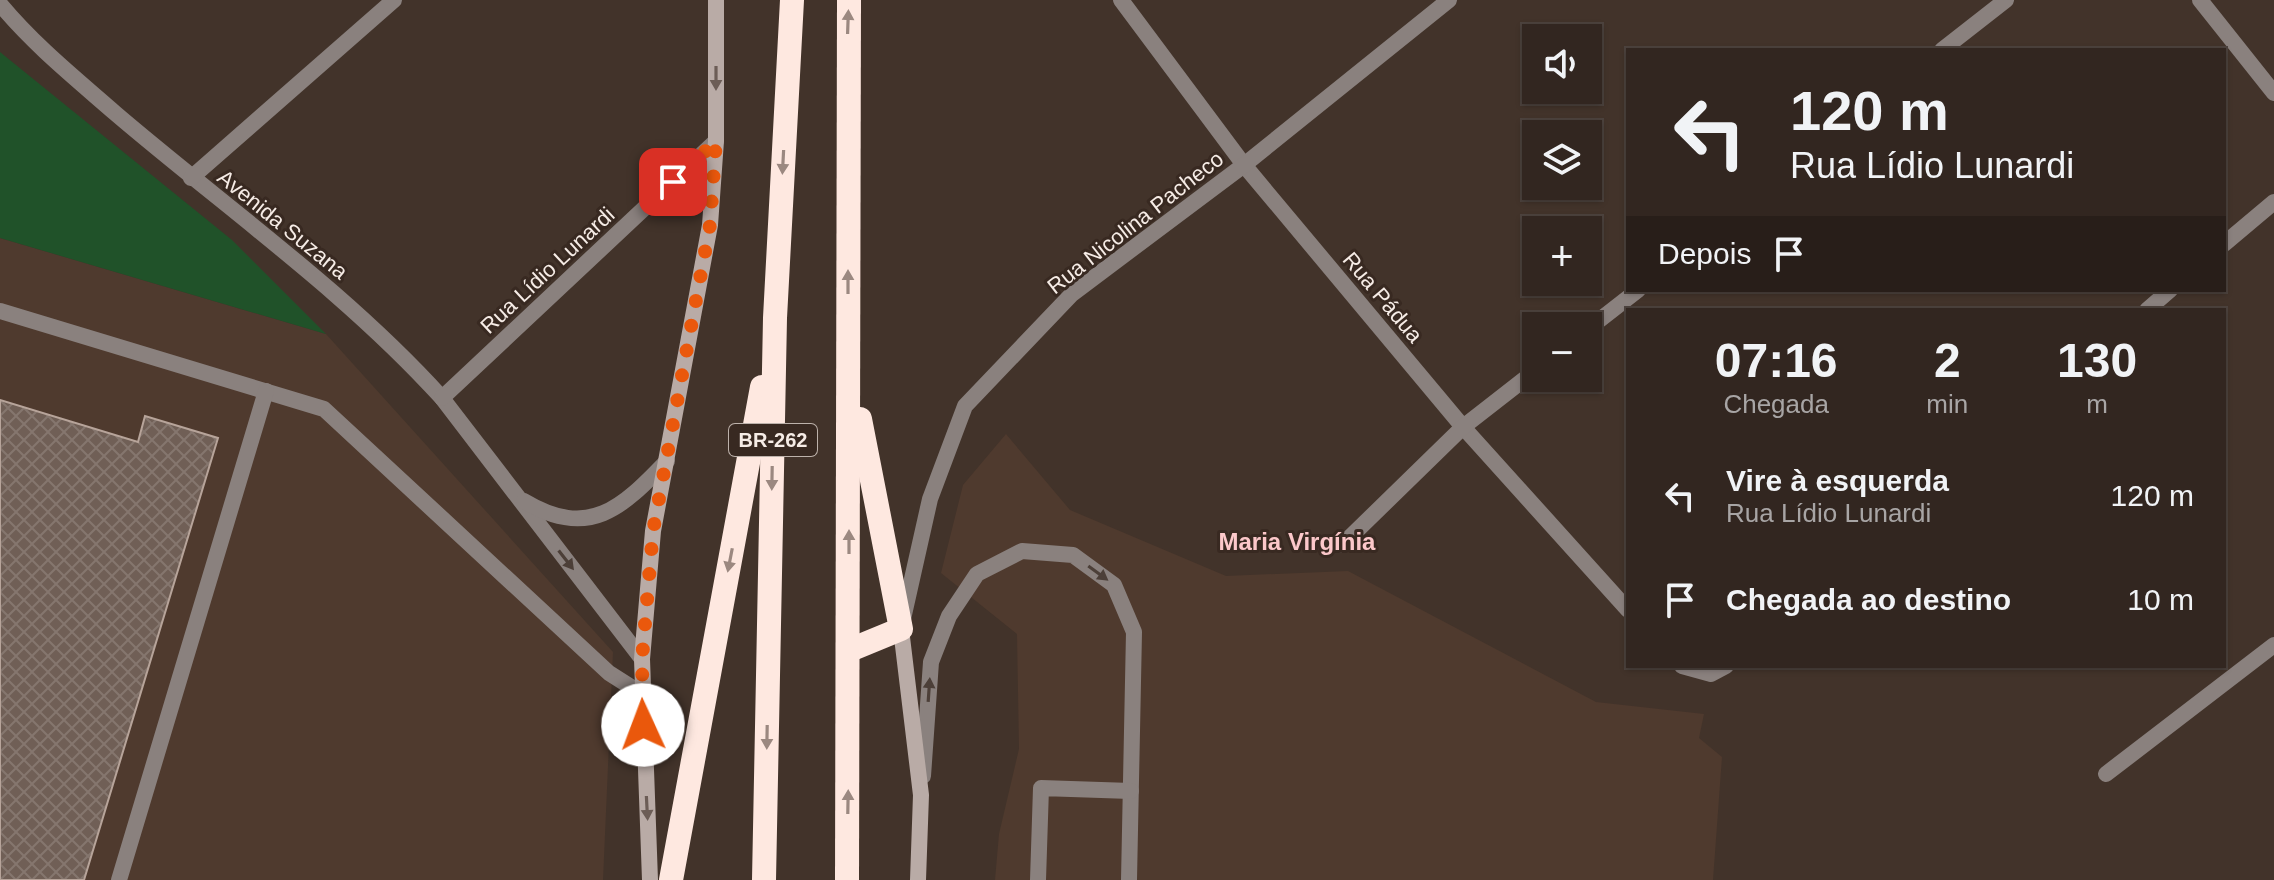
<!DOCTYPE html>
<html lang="pt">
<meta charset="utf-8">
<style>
body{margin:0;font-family:Helvetica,sans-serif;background:#3d322d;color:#f1f3f6;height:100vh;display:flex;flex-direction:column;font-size:30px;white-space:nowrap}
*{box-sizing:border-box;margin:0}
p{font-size:26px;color:#a8a5a5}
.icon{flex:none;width:44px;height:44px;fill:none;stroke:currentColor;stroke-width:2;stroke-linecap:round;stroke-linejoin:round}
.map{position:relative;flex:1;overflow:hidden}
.details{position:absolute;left:1626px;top:308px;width:600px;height:360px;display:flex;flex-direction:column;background:#322620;border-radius:0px;box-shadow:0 2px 6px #0004,0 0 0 2px #4d433e}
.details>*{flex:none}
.banner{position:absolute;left:1626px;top:48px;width:600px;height:244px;border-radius:0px;box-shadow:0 2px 6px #0004,0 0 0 2px #4d433e;background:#322620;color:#f1f3f6;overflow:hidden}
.tools{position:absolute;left:1522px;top:24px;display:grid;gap:16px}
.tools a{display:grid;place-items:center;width:80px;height:80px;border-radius:0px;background:#322620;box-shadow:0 2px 6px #0004,0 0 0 2px #4d433e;font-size:40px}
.pin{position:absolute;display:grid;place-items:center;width:68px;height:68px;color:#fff;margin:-34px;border-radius:16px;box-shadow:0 4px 12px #0006}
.me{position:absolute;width:88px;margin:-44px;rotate:358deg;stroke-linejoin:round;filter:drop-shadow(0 0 6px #0008)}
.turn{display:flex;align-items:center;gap:28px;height:168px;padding:0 32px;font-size:36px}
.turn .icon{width:104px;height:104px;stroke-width:2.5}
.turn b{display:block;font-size:56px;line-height:68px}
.then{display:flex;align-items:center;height:76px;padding:0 32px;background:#0003;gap:16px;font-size:30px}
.eta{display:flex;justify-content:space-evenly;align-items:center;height:136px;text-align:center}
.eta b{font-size:48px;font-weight:700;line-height:56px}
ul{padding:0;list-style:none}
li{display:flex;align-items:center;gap:24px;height:104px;padding:0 32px}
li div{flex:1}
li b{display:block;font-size:30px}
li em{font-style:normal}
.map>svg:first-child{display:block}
.built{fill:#4f3a2e}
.green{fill:#205229}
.building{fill:url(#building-cross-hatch);stroke:#b7a49a;stroke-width:2}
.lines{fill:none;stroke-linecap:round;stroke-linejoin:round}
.lane{stroke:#8a817e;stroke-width:16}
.street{stroke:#8a817e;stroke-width:16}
.secondary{stroke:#b9aba6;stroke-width:16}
.highway{stroke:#fee8e0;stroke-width:24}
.oneway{fill:#9b8880}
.oneway2{fill:#6c5d56}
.oneway3{fill:#4c3f38}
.route{stroke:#ea580c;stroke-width:14;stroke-dasharray:0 25.2}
.labels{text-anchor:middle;stroke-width:6;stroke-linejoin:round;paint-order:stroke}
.shield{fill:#382921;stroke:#bdb2ab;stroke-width:2}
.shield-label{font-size:20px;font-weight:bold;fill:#f6ece6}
.street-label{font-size:22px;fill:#f6ece6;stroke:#382921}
.neighbourhood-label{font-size:24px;font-weight:bold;fill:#fcc8ca;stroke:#382921}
</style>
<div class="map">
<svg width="2274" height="880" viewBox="0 0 2274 880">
<defs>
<pattern id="building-cross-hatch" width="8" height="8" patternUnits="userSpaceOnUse" patternTransform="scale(2)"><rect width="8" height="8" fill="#705f56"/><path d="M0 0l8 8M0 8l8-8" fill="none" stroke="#85766e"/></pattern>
</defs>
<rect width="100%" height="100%" fill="#42332a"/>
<g class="built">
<polygon points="0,238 326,334 613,652 603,880 0,880"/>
<polygon points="1006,434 1070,510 1226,576 1348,571 1596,702 1704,714 1699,738 1722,757 1713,880 995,880 999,834 1019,749 1017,634 941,573 963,485"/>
</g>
<polygon class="green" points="0,52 232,240 326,334 0,238"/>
<polygon class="building" points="0,400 138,442 145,416 218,438 84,880 0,880"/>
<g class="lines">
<g class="lane">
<polyline points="0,311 324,409 609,673 642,694"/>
<polyline points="923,776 931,662 949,616 977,574 1022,551 1073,555 1114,585 1134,632 1129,880"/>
<polyline points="119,880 266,391"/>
<polyline points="1038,880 1041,788 1131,791"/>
</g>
<g class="street">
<polyline points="1121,0 1244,165 1463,427 1628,610"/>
<polyline points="2200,0 2274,93"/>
<path d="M0 4C34 45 75 78 115 113 225 207 345 291 442 398L642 659"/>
<polyline points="1942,50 2006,0"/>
<polyline points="191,178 394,0"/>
<polyline points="2224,244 2274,202"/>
<polyline points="2147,310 2170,290"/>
<polyline points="1588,329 1638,290"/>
<polyline points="442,398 716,141"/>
<path d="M524 501C589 540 622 508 667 461"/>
<polyline points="1342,545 1463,427 1536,370"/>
<polyline points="903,619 930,499 965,406 1072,294 1244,165 1449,0"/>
<polyline points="1682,666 1711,674 1726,666"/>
<polyline points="2106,774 2274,645"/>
</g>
<g class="secondary">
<polyline points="901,629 921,795 918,880"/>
<polyline points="650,880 642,659 653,531 710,225 716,141 716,0"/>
</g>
<g class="highway">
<polyline points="850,650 901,629 860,419"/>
<polyline points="671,880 762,387"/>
<polyline points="764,880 775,318 792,0"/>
<polyline points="847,880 849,0"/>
</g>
</g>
<defs><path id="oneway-solid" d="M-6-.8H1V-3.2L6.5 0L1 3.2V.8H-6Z" transform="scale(2)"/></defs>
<g class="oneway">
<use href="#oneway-solid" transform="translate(848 22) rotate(-88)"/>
<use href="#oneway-solid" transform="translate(783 162) rotate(93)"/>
<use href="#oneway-solid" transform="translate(848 282) rotate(-90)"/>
<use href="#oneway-solid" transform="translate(772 478) rotate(91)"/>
<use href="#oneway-solid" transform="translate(849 542) rotate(-90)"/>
<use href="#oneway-solid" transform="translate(730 560) rotate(101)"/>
<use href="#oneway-solid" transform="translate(767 737) rotate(91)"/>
<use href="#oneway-solid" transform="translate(848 802) rotate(-89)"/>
</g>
<g class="oneway2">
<use href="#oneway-solid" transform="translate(716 78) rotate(90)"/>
<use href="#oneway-solid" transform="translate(647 808) rotate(87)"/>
</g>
<g class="oneway3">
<use href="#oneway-solid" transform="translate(566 560) rotate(52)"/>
<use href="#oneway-solid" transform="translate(1098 573) rotate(36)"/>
<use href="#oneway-solid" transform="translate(929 690) rotate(-86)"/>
</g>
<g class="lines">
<polyline class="route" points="643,725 642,659 653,531 710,225 716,141 673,182"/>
</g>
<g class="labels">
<rect class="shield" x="729" y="424" width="88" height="32" rx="6"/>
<g class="shield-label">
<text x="773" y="447">BR-262</text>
</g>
<g class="street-label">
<text transform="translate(1135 222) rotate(-38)" y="8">Rua Nicolina Pacheco</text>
<text transform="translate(283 224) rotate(39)" y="8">Avenida Suzana</text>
<text transform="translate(547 270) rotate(-43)" y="8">Rua Lídio Lunardi</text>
<text transform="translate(1383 297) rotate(50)" y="8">Rua Pádua</text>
</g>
<g class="neighbourhood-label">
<text x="1297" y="550">Maria Virgínia</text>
</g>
</g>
</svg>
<div class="tools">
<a><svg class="icon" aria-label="sound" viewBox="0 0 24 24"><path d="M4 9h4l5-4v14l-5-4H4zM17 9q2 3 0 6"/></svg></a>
<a><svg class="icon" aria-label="layers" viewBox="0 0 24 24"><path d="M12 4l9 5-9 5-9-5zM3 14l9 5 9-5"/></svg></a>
<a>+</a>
<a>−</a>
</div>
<div class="pin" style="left:673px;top:182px;background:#d93025"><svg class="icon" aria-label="arrive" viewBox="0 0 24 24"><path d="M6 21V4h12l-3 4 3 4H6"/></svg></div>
<svg class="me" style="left:643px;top:725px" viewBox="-20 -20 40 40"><circle r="19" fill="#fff"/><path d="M0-13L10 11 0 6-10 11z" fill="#ea580c"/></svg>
<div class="banner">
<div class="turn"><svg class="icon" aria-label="left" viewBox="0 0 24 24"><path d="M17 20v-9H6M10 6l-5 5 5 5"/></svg><div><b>120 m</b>Rua Lídio Lunardi</div></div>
<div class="then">Depois<svg class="icon" aria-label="arrive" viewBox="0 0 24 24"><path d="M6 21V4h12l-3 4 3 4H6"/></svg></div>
</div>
<section class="details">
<div class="eta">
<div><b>07:16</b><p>Chegada</p></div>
<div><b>2</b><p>min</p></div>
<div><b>130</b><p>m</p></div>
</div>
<ul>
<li><svg class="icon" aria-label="left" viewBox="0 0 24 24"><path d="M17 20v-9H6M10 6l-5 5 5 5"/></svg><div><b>Vire à esquerda</b><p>Rua Lídio Lunardi</p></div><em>120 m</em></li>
<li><svg class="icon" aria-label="arrive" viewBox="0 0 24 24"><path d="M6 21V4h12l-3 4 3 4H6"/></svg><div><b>Chegada ao destino</b></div><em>10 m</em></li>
</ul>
</section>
</div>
